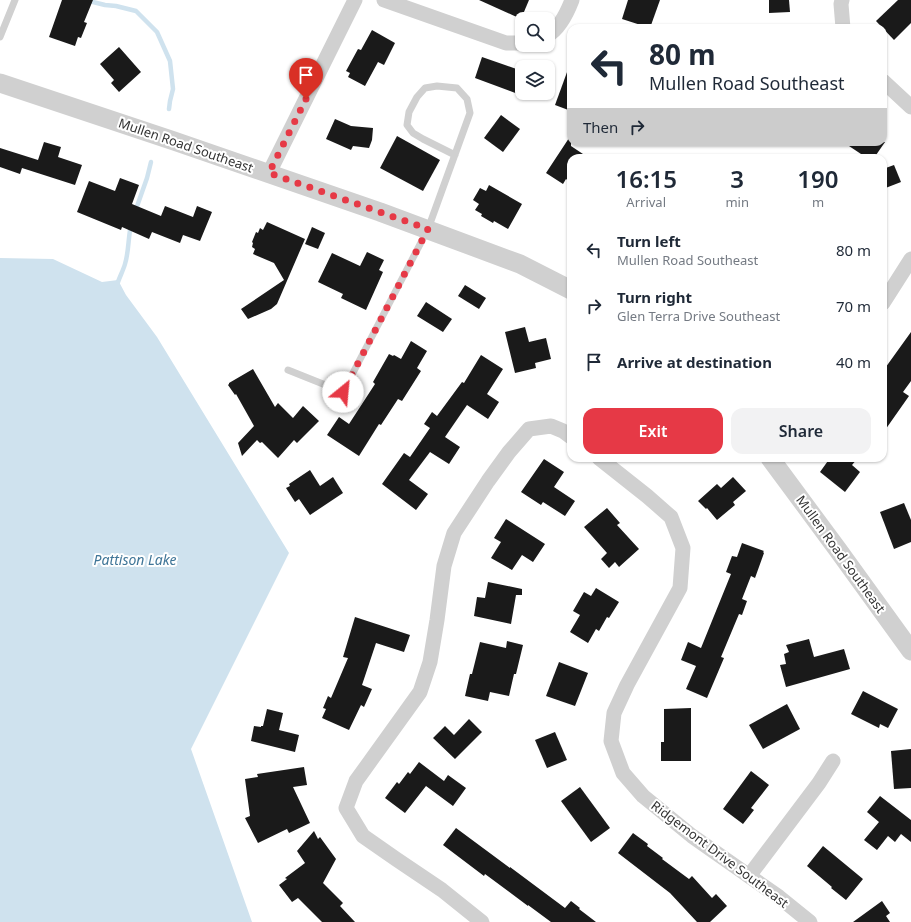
<!DOCTYPE html>
<style>
body{margin:0;font-family:"Noto Sans",sans-serif;background:#f2f2f3;color:#1f2937;height:100vh;display:flex;flex-direction:column;font-size:15px;white-space:nowrap}
*{box-sizing:border-box;margin:0}
p{font-size:13px;color:#747a83}
.icon{flex:none;width:22px;height:22px;fill:none;stroke:currentColor;stroke-width:2;stroke-linecap:round;stroke-linejoin:round}
.map{position:relative;flex:1;overflow:hidden}
.drawer{position:absolute;left:567px;top:154px;width:320px;height:308px;display:flex;flex-direction:column;background:#fff;border-radius:12px;box-shadow:0 1px 3px #0004}
.drawer>*{flex:none}
.guide{position:absolute;left:567px;top:24px;width:320px;height:122px;border-radius:12px;box-shadow:0 1px 3px #0004;background:#fff;color:#1f2937;overflow:hidden}
.buttons{position:absolute;left:515px;top:12px;display:grid;gap:8px}
.buttons a{display:grid;place-items:center;width:40px;height:40px;border-radius:8px;background:#fff;box-shadow:0 1px 3px #0004;font-size:20px}
.pin{position:absolute;display:grid;place-items:center;width:34px;height:34px;color:#fff;margin:-41px -17px;border-radius:50% 50% 50% 0;rotate:-45deg;box-shadow:0 0 4px #0007}
.pin .icon{rotate:45deg}
.me{position:absolute;width:44px;margin:-22px;rotate:28deg;stroke-linejoin:round;filter:drop-shadow(0 0 3px #0008)}
.turn{display:flex;align-items:center;gap:14px;height:84px;padding:0 16px;font-size:18px}
.turn .icon{width:52px;height:52px;stroke-width:2.5}
.turn b{display:block;font-size:28px;line-height:34px}
.then{display:flex;align-items:center;height:38px;padding:0 16px;background:#0003;gap:8px;font-size:15px}
.eta{display:flex;justify-content:space-evenly;align-items:center;height:68px;text-align:center}
.eta b{font-size:24px;font-weight:600;line-height:28px}
.cta{display:flex;gap:8px;margin-top:auto;padding:8px 16px}
.cta a{flex:1;height:46px;border-radius:12px;background:#e63946;color:#fff;font-size:16px;font-weight:600;line-height:46px;text-align:center}
.cta a+a{background:#f2f2f3;color:#1f2937}
ul{padding:0;list-style:none}
li{display:flex;align-items:center;gap:12px;height:56px;padding:0 16px}
li div{flex:1}
li b{display:block;font-size:15px}
li em{font-style:normal}
.map>svg:first-child{display:block}
.water{fill:#cfe2ee}
.lines{fill:none;stroke-linecap:round;stroke-linejoin:round}
.stream{stroke:#cfe2ee;stroke-width:4.5}
.building{fill:#1a1a1a}
.service{stroke:#d0d0d0;stroke-width:7}
.minor{stroke:#d0d0d0;stroke-width:15}
.tertiary{stroke:#d0d0d0;stroke-width:19}
.route{stroke:#e63946;stroke-width:7;stroke-dasharray:0 12.6}
.labels{text-anchor:middle;stroke-width:4;stroke-linejoin:round;paint-order:stroke}
.street-label{font-size:13px;fill:#333;stroke:#fff}
.water-label{font-size:14px;font-style:italic;fill:#3f7597;stroke:#fff}
</style>
<div class="map">
<svg width="911" height="922" viewBox="0 0 911 922">
<rect width="100%" height="100%" fill="#fff"/>
<polygon class="water" points="0,258 53,259 102,282 118,280 126,295 157,337 289,553 191,749 252,922 0,922"/>
<g class="lines">
<g class="stream">
<polyline points="85,0 105,5 116,6 136,11 157,32 170,61 173,89 170,101 169,109"/>
<polyline points="135,212 147,178 151,162"/>
<path d="M117 285C119 278 123 271 125 264 129 251 128 238 131 225"/>
</g>
</g>
<g class="building">
<polygon points="62,0 93,0 84,22 87,23 81,38 78,37 75,46 49,37"/>
<polygon points="479,0 529,0 521,19"/>
<polygon points="628,0 660,0 650,28 622,19"/>
<polygon points="769,0 789,0 790,12 769,13"/>
<polygon points="898,0 911,0 911,23 894,40 876,21"/>
<polygon points="372,30 395,43 384,65 378,62 365,86 348,77 350,73 346,71 358,49 361,50"/>
<polygon points="119,47 141,72 119,92 111,83 114,80 100,64"/>
<polygon points="482,57 522,71 522,83 518,94 475,78"/>
<polygon points="570,64 571,65 571,111 555,105"/>
<polygon points="501,115 520,129 503,152 484,138"/>
<polygon points="335,119 351,126 373,128 372,140 369,148 353,146 351,150 326,139"/>
<polygon points="571,135 571,146 589,158 571,158 571,183 566,179 563,184 546,173"/>
<polygon points="397,136 440,160 423,191 380,168"/>
<polygon points="44,142 61,147 58,157 82,165 75,185 22,168 20,174 0,167 0,148 38,160"/>
<polygon points="843,142 885,142 874,158 867,158"/>
<polygon points="894,165 901,182 883,189 883,169"/>
<polygon points="120,178 139,185 132,204 161,216 165,206 193,217 197,206 212,212 200,241 183,235 180,243 152,232 149,239 122,227 121,230 77,212 89,181 115,191"/>
<polygon points="489,185 522,204 508,229 494,221 493,223 481,216 482,214 475,210 479,204 473,200 480,188 486,191"/>
<polygon points="267,222 305,239 277,304 271,309 248,319 241,309 284,280 274,263 253,254 255,249 252,247 253,243 252,242 256,232 258,233 260,228 263,230"/>
<polygon points="312,227 325,233 318,249 305,244"/>
<polygon points="367,252 384,260 379,270 383,272 366,310 341,298 343,294 318,282 332,253 360,266"/>
<polygon points="465,285 486,298 479,309 458,296"/>
<polygon points="426,302 452,319 443,332 417,316"/>
<polygon points="525,327 529,342 546,338 551,359 535,363 536,368 515,373 505,332"/>
<polygon points="911,332 911,381 903,392 909,396 883,433 883,371"/>
<polygon points="411,341 427,351 417,368 421,371 402,401 398,399 381,425 379,424 359,456 327,435 339,417 349,424 375,384 373,382 389,354 393,356 394,355 401,359"/>
<polygon points="481,355 503,369 487,394 499,402 488,419 467,405 445,437 460,447 449,464 430,452 409,480 428,494 416,510 382,484 404,453 410,457 430,428 424,424 432,412 437,416 462,382 464,383"/>
<polygon points="253,369 275,407 278,403 293,418 303,406 319,421 297,443 294,440 278,458 262,442 260,443 257,440 242,456 238,443 254,426 236,394 235,395 228,385 229,384 229,383"/>
<polygon points="830,458 858,458 852,465 860,472 845,492 820,472"/>
<polygon points="544,459 564,472 554,487 575,501 565,516 543,502 541,505 521,492"/>
<polygon points="310,470 320,486 333,477 343,493 310,515 299,499 295,502 286,488 290,486 289,484"/>
<polygon points="733,477 746,491 733,502 735,505 717,520 707,508 706,509 698,501 717,484 721,488"/>
<polygon points="904,503 911,520 911,542 894,549 880,512"/>
<polygon points="607,508 620,523 617,525 639,549 619,567 615,562 609,568 601,559 607,553 584,527"/>
<polygon points="506,519 545,544 533,562 522,555 512,570 491,558 501,542 494,538"/>
<polygon points="742,543 764,551 763,552 764,553 755,578 751,576 742,599 747,601 742,615 739,614 721,657 724,658 707,698 686,689 696,666 681,660 688,642 701,648 731,574 726,572 732,556 737,557"/>
<polygon points="488,582 522,589 522,595 516,595 511,624 474,616 477,597 485,598"/>
<polygon points="596,588 619,602 609,618 607,617 599,631 596,629 588,643 570,632 580,615 573,611 584,592 591,596"/>
<polygon points="355,617 410,635 404,652 376,643 362,685 372,689 364,707 361,705 349,730 322,718 326,709 323,708 328,696 331,698 348,658 343,657"/>
<polygon points="809,639 814,657 844,649 850,669 786,687 780,665 786,664 784,654 789,652 786,645"/>
<polygon points="507,641 523,645 516,674 514,674 509,696 490,692 488,701 465,696 470,674 472,674 480,642 506,648"/>
<polygon points="559,662 588,673 575,706 546,696"/>
<polygon points="863,691 898,709 888,728 880,724 879,728 851,714"/>
<polygon points="787,704 800,729 763,749 749,725"/>
<polygon points="691,708 691,761 661,761 661,742 664,742 664,709"/>
<polygon points="267,709 283,713 279,730 299,735 295,752 251,741 254,726 261,727 261,726 263,726"/>
<polygon points="469,719 482,732 455,759 433,738 445,726 454,735"/>
<polygon points="555,732 567,760 547,768 535,740"/>
<polygon points="911,749 911,788 894,789 891,751"/>
<polygon points="419,762 444,781 448,775 466,788 453,806 426,786 405,813 385,798 397,782 399,784 408,772 410,774"/>
<polygon points="304,767 307,785 293,787 310,823 289,833 287,829 258,843 245,818 250,816 245,779 258,777 257,774"/>
<polygon points="751,771 769,785 751,808 754,810 743,824 723,809"/>
<polygon points="580,787 610,828 591,842 561,801"/>
<polygon points="880,796 911,820 911,842 901,834 895,842 888,836 877,850 864,840 879,822 867,812"/>
<polygon points="456,828 510,868 510,867 565,908 571,901 580,908 579,909 596,922 551,922 528,905 528,906 485,874 484,876 443,845"/>
<polygon points="314,831 318,839 320,837 336,859 323,883 343,903 340,906 355,922 322,922 298,898 292,902 279,885 287,879 285,878 305,863 297,851"/>
<polygon points="633,833 648,844 647,846 663,858 662,859 689,879 692,876 712,898 716,894 727,906 710,922 697,922 670,893 618,853"/>
<polygon points="823,846 863,879 846,900 831,888 832,887 807,866"/>
<polygon points="882,901 890,913 886,916 890,922 853,922"/>
</g>
<g class="lines">
<g class="service">
<polyline points="0,37 15,0"/>
<polyline points="288,370 343,392 428,229 470,113 467,99 457,88 437,86 425,88 417,97 409,112 407,125 413,133 423,139 455,155"/>
</g>
<g class="minor">
<polyline points="384,0 506,43 522,43"/>
<polyline points="842,0 841,4 843,28"/>
<path d="M548 35C560 28 567 13 572 0"/>
<polyline points="883,81 911,107"/>
<polyline points="269,173 355,0"/>
<polyline points="883,303 911,259"/>
<polyline points="599,458 647,496 671,517 683,548 680,588 627,685 614,713 611,741 623,773 643,796 692,836 779,897 810,922"/>
<polyline points="749,876 819,783 833,761"/>
<polyline points="482,922 442,890 396,859 363,836 346,808 356,781 420,692 430,662 437,620 444,566 454,533 488,481 509,452 529,429 551,426 563,431 571,437"/>
</g>
<g class="tertiary">
<polyline points="0,83 174,141 380,212 520,264 571,290"/>
<polyline points="770,458 838,550 911,651"/>
</g>
</g>
<g class="lines">
<polyline class="route" points="306,99 269,173 428,229 343,392"/>
</g>
<g class="labels">
<g class="street-label">
<text transform="translate(186 145) rotate(19)" y="5">Mullen Road Southeast</text>
<text transform="translate(841 554) rotate(54)" y="5">Mullen Road Southeast</text>
<text transform="translate(720 854) rotate(37)" y="5">Ridgemont Drive Southeast</text>
</g>
<g class="water-label">
<text x="135" y="565">Pattison Lake</text>
</g>
</g>
</svg>
<div class="buttons">
<a><svg class="icon" aria-label="search" viewBox="0 0 24 24"><circle cx="10" cy="10" r="6"/><path d="M15 15l6 6"/></svg></a>
<a><svg class="icon" aria-label="layers" viewBox="0 0 24 24"><path d="M12 4l9 5-9 5-9-5zM3 14l9 5 9-5"/></svg></a>
</div>
<div class="pin" style="left:306px;top:99px;background:#d93025"><svg class="icon" aria-label="arrive" viewBox="0 0 24 24"><path d="M6 21V4h12l-3 4 3 4H6"/></svg></div>
<svg class="me" style="left:343px;top:392px" viewBox="-20 -20 40 40"><circle r="19" fill="#fff"/><path d="M0-13L10 11 0 6-10 11z" fill="#e63946"/></svg>
<div class="guide">
<div class="turn"><svg class="icon" aria-label="left" viewBox="0 0 24 24"><path d="M17 20v-9H6M10 6l-5 5 5 5"/></svg><div><b>80 m</b>Mullen Road Southeast</div></div>
<div class="then">Then<svg class="icon" aria-label="right" viewBox="0 0 24 24"><path d="M7 20v-9h11M14 6l5 5-5 5"/></svg></div>
</div>
<section class="drawer">
<div class="eta">
<div><b>16:15</b><p>Arrival</p></div>
<div><b>3</b><p>min</p></div>
<div><b>190</b><p>m</p></div>
</div>
<ul>
<li><svg class="icon" aria-label="left" viewBox="0 0 24 24"><path d="M17 20v-9H6M10 6l-5 5 5 5"/></svg><div><b>Turn left</b><p>Mullen Road Southeast</p></div><em>80 m</em></li>
<li><svg class="icon" aria-label="right" viewBox="0 0 24 24"><path d="M7 20v-9h11M14 6l5 5-5 5"/></svg><div><b>Turn right</b><p>Glen Terra Drive Southeast</p></div><em>70 m</em></li>
<li><svg class="icon" aria-label="arrive" viewBox="0 0 24 24"><path d="M6 21V4h12l-3 4 3 4H6"/></svg><div><b>Arrive at destination</b></div><em>40 m</em></li>
</ul>
<div class="cta"><a>Exit</a><a>Share</a></div>
</section>
</div>
